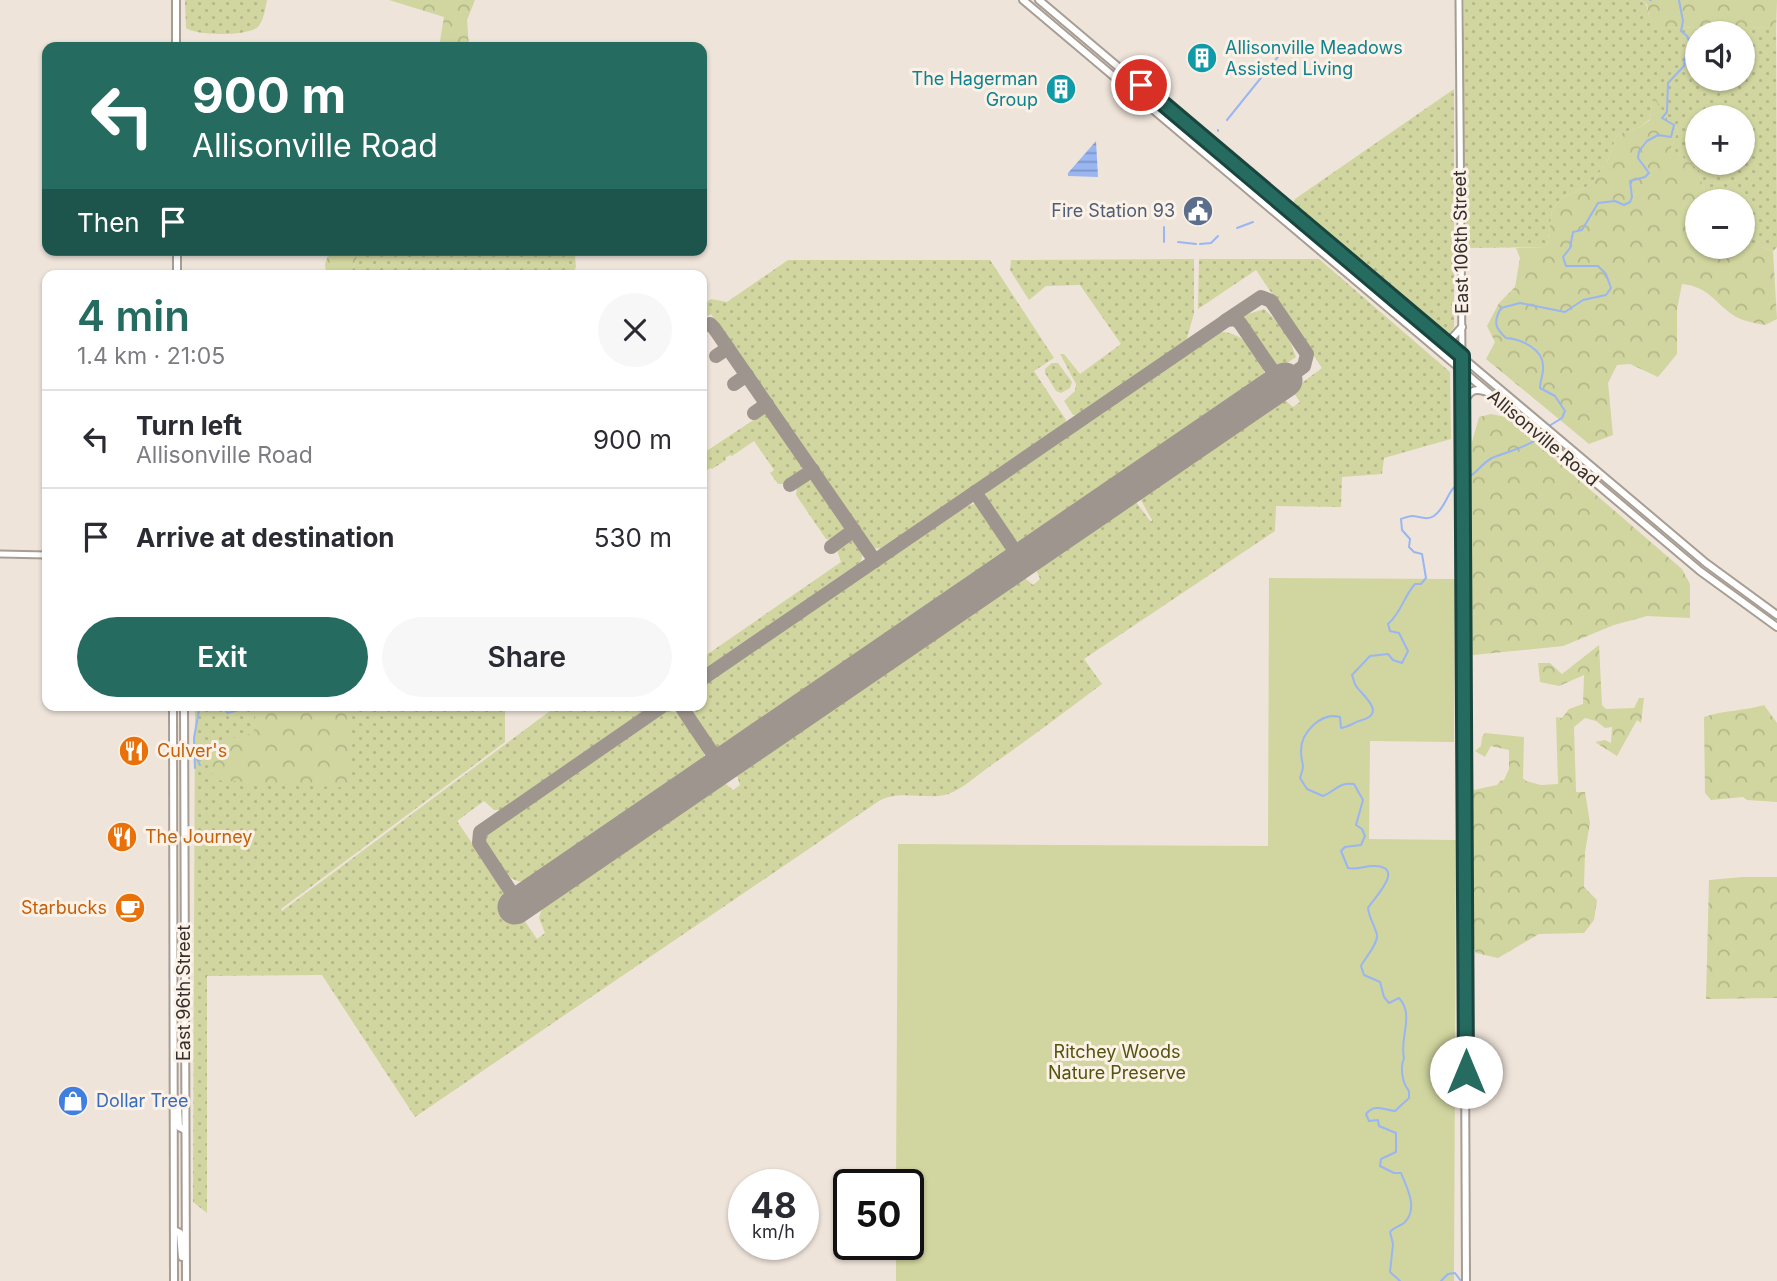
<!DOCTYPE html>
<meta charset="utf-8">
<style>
body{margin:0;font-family:Inter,sans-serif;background:#f7f7f7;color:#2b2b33;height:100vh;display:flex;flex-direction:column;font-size:26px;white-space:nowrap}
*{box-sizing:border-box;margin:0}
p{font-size:23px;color:#7c7c81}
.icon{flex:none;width:38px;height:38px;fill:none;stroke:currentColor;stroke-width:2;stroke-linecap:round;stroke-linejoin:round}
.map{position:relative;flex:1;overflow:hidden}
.drawer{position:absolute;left:42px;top:270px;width:665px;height:441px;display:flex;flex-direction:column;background:#fff;border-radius:14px;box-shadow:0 2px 5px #0004}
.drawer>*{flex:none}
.top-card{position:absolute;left:42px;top:42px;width:665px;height:214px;border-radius:14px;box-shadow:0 2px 5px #0004;background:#256b60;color:#fff;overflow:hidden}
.buttons{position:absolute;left:1685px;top:21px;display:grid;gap:14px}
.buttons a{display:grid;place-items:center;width:70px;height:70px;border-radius:50%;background:#fff;box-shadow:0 2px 5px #0004;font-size:35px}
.speed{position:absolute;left:728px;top:1169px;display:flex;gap:14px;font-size:35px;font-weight:700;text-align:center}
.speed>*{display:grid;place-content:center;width:91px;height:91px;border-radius:50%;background:#fff;box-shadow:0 2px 5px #0004;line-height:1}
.speed small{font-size:18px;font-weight:400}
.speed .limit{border:4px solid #111;border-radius:10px;background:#fff;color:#111}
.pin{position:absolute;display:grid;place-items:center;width:60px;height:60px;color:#fff;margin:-30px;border:4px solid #fff;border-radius:50%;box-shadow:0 2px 7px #0007}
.me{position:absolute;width:77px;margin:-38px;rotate:0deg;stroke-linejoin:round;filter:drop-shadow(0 0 5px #0008)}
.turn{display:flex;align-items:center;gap:24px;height:147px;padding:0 35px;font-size:32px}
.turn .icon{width:91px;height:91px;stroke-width:2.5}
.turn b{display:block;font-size:49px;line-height:60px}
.then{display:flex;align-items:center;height:66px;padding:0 35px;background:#0003;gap:14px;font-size:26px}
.round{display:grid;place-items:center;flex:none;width:74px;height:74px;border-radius:37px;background:#f7f7f7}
.headline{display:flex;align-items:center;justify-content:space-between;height:119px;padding:0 35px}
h1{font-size:42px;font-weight:600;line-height:52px;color:#256b60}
.button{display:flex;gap:14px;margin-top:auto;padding:14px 35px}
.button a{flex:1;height:80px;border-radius:42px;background:#256b60;color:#fff;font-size:28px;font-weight:600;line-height:80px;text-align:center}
.button a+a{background:#f7f7f7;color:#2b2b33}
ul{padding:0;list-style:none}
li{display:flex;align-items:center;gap:21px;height:98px;padding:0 35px;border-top:2px solid #e1e1e2}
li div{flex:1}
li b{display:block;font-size:26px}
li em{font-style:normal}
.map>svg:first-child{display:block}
.grass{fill:url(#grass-dots);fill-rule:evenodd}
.forest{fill:url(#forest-crowns)}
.green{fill:#d1d59f}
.water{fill:url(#water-rules)}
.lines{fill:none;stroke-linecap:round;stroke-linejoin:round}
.stream{stroke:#99b6f2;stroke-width:2}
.taxiway{stroke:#9e958e;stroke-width:14}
.runway{stroke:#9e958e;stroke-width:35}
.tertiary-casing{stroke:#a79d93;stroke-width:9}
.secondary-casing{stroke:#a79d93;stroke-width:10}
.primary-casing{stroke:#a79d93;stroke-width:10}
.tertiary{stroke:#fff;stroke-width:5}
.secondary{stroke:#fff;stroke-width:6}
.primary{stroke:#fff;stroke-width:6}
.route-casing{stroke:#18463e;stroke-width:18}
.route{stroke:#256b60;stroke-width:12}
.labels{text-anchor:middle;stroke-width:6;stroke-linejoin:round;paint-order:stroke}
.culture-label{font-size:18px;fill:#0d838f;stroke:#fcf1e7;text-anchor:start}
.service-label{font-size:18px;fill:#4e5e75;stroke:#fcf1e7;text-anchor:end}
.street-label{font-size:18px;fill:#342f2c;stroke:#fcf1e7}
.food-label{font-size:18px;fill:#c56008;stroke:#fcf1e7;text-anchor:start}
.park-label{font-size:18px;fill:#52540e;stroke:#fcf1e7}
.shop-label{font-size:18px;fill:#366cbe;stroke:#fcf1e7;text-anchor:start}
</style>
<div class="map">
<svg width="1777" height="1281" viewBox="0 0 1777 1281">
<defs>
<pattern id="grass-dots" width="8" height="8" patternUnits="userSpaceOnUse" patternTransform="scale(1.75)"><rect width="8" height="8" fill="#d1d59f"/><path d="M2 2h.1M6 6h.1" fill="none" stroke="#b4b789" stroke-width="1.8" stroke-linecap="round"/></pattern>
<pattern id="forest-crowns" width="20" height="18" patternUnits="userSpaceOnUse" patternTransform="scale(1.75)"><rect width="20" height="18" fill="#d1d59f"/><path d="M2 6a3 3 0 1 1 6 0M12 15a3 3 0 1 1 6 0" fill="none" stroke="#b4b789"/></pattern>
<pattern id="water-rules" width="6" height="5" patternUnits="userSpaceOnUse" patternTransform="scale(1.75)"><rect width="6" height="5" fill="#99b6f2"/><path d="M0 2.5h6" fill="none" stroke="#7e94c4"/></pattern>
</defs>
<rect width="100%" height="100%" fill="#efe4da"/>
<g class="grass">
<path d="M185 0H267C265 9 264 20 258 27 248 36 196 36 186 28Z"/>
<path d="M1464 0H1640L1646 4 1652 28 1776 27 1777 247 1773 251 1762 247 1724 248 1721 247H1743V201H1708L1697 169 1671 148 1678 130 1666 117 1653 96 1650 119 1640 127 1617 135 1607 162 1590 185 1562 198 1552 211 1547 247 1464 248 1462 30 1464 29ZM1698 33H1743V79H1698ZM1698 117H1743V163H1698Z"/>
<polygon points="1454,89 1454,327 1450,333 1442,331 1293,204 1295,199"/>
<polygon points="358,255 575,256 576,267 572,275 350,275"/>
<polygon points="1194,259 1194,313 1186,342 1080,415 1073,415 1064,401 1075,391 1076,384 1060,354 1064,354 1080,374 1121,344 1080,285 1046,286 1029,300 1010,270 1011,260"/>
<path d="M1199 259H1319L1450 372 1451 439 1384 458 1382 474 1342 477 1341 507 1276 506 1275 531 1084 659 1102 684C1066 711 1030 738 993 764 980 773 967 785 953 792 930 803 903 788 879 801L415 1117 322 975 207 976V1213L193 1202 195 705H505V742L281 909 282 911 558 705H655L503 810H494L484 801 457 821 537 939 545 933 539 918 544 902 717 783 726 784 733 790 740 785 737 776 739 768 1016 579 1025 578 1033 585 1040 579 1037 572 1040 562 1133 498 1151 522 1152 520 1138 495 1276 400 1286 401 1293 407 1300 402 1292 390 1322 368 1256 270 1198 309Z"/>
<polygon points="788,260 990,260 1054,358 1034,371 1066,420 1065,424 884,549 873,548 711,314 702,319 702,306 711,299 727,302"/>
<path d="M1264 309C1280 323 1289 336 1296 357L1278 369 1242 316Z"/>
<path d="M1222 332C1243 332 1272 361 1262 381L1027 541 1019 542 1012 539 987 501 986 494 991 487 1213 335Z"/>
<polygon points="1058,363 1072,382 1070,388 1061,393 1056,391 1045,373 1045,369 1052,363"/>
<polygon points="764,413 768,414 803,465 801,472 783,484 778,484 770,473 774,470 754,441 732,456 730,455 725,458 726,460 712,469 710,468 702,474 702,454"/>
<polygon points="807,480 814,481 844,526 844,532 834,540 826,539 796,495 797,487"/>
<polygon points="974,504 979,507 1005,546 1005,551 1002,559 724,748 716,749 686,705 702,705 702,685 965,506"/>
<polygon points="852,540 863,553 860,565 702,674 702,658 841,562 837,550"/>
<path d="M665 710 679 713C688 726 710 746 703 763L532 880C507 888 497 862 485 845V839L488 832Z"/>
</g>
<g class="forest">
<polygon points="389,0 475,0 467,20 469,47 439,47 444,17"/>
<polygon points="1640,0 1777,0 1776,27 1651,28 1647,4"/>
<path d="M1653 94 1666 117 1678 130 1671 148 1697 169 1708 201H1698V247H1762L1773 251 1777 319 1765 325C1755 323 1741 321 1733 315 1713 301 1709 287 1682 284L1677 309V354L1658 377 1630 364 1617 365 1608 383 1613 435 1589 444 1486 359 1495 342 1487 326 1499 303 1515 287 1520 258 1516 248 1547 247 1552 211 1562 198 1590 185 1607 162 1617 135 1640 127 1650 120Z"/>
<polygon points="330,250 360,250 350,275 326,275 325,264"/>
<polygon points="1491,414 1506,417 1682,569 1690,584 1690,618 1647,616 1614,625 1563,646 1473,655 1467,648 1472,442 1479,417"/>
<polygon points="1599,645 1602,705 1606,709 1634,708 1639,698 1644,698 1641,723 1637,720 1617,756 1595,742 1605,740 1611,743 1612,727 1605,728 1596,721 1585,718 1574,727 1576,792 1585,792 1590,823 1585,852 1584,887 1597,900 1594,920 1584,933 1539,934 1498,958 1476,953 1473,947 1469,791 1497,785 1500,781 1504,780 1509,769 1509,750 1491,746 1485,757 1475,751 1481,746 1482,737 1485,733 1524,737 1523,778 1526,781 1541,785 1558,784 1556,717 1562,718 1569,709 1583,704 1584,675 1559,686 1540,682 1538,663 1550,663 1562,674"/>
<polygon points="256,705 307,705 326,710 332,705 351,705 352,788 213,780 211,759 228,739 254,733"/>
<path d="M1764 705 1777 723V802L1747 800 1743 797 1711 800 1705 793 1704 717C1724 710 1744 711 1764 705Z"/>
<polygon points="1743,877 1777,877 1777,998 1706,999 1709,880"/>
</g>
<polygon class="green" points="1269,578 1455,579 1454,742 1370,741 1369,839 1456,840 1454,1281 896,1281 896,1244 908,1244 908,1185 896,1185 898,844 1268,846"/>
<polygon class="water" points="1096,141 1098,177 1068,176 1068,173"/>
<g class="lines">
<g class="stream">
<polyline points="1650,0 1651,0"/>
<polyline points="1227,120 1281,53"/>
<polyline points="1218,131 1218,130"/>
<polyline points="1164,227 1164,242"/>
<polyline points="1237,228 1253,222"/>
<polyline points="1178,242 1196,244"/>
<polyline points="1200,244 1211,243 1218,236"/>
<path d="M1549 426 1562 418 1565 411 1555 396 1540 388C1540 381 1544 373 1543 366 1543 349 1521 339 1506 338 1495 328 1493 322 1501 308L1520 303 1565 312 1583 300 1606 295 1611 288 1606 274 1598 266H1566L1563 257 1570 248 1573 232 1582 230 1598 203 1615 201 1624 205 1630 202 1632 197 1630 181 1645 177 1649 173 1638 158 1639 151 1647 141 1658 135 1671 137 1674 125 1662 118 1667 112 1668 83 1684 66 1686 54 1691 45 1687 36 1681 31 1683 21 1679 0"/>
<path d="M1466 479C1477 473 1481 464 1492 458 1504 453 1530 446 1538 438"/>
<polyline points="165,705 165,709"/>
<polyline points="224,705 227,713 243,709 252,710"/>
<polyline points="196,757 200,765"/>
<polyline points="195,768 194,738 200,705"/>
<path d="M1400 1281 1390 1272 1393 1244 1390 1232C1393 1228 1400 1226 1404 1223 1419 1209 1407 1188 1401 1173H1394L1380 1166 1381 1159 1396 1152V1133L1379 1126 1378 1120 1369 1121 1366 1114C1375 1103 1383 1110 1395 1111L1409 1098V1091C1402 1083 1400 1067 1404 1058 1399 1038 1415 1015 1399 998L1389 1003 1384 997 1380 982 1364 975 1361 966C1365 958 1378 944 1377 935 1375 926 1369 918 1368 908 1374 898 1405 868 1376 866 1366 865 1358 870 1348 868L1341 851 1345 847 1361 845 1365 836 1362 829 1356 825 1363 800 1354 784C1338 782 1336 791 1323 796L1307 789 1300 778C1306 762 1301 766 1301 751 1301 732 1321 712 1340 717L1341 728C1350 727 1354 722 1362 720 1387 713 1362 695 1356 686 1354 683 1353 677 1352 675L1370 656 1388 654 1393 660 1402 663 1408 651 1399 633 1390 631 1388 624C1401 613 1404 596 1415 584H1421L1426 578 1422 554 1414 552 1409 547 1410 539 1402 530 1401 519C1405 518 1408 516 1412 516 1419 516 1426 521 1434 516 1447 507 1447 489 1461 482"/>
<polyline points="1441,1281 1448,1274 1455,1273 1461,1281"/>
</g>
<g class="taxiway">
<polyline points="1225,321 1261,297 1271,301 1307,354 1304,366 1285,380"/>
<polyline points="702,326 710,324 714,328 875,561"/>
<polyline points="716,356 728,348"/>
<polyline points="734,384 747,375"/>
<polyline points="754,413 767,404"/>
<polyline points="790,485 813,470"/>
<polyline points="975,492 1021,560"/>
<polyline points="831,547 854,530"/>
<polyline points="702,679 1227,320 1235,319 1240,323 1281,383"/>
<polyline points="680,705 721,766"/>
<polyline points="519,904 479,843 480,832 664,705"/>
</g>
<polyline class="runway" points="515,907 1285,380"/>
<g class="tertiary-casing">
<g id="tertiary">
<polyline points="1459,0 1462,356"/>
<polyline points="0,554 47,555"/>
</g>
</g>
<g class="secondary-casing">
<polyline id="secondary" points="1462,356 1466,1281"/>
</g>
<g class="primary-casing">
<g id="primary">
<polyline points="176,0 176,47"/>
<polyline points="1023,0 1700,571 1777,627"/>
<polyline points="1039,0 1706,563 1777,615"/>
<polyline points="177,250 177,275"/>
<polyline points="1441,338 1452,338 1462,327"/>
<path d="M1461 408C1468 394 1471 386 1487 392"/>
<polyline points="173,705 174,1281"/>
<polyline points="184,705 186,1281"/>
<polyline points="178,1108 179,1127 185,1130"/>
<polyline points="174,1230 180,1233 182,1257"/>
</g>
</g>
<use href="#tertiary" class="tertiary"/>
<use href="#secondary" class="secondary"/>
<use href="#primary" class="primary"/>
</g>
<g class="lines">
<g class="route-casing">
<polyline id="route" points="1141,85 1462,356 1466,1072"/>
</g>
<use href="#route" class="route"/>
</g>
<defs>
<g id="building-disc" transform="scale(1.575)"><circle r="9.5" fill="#0f9aa8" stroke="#fcf1e7"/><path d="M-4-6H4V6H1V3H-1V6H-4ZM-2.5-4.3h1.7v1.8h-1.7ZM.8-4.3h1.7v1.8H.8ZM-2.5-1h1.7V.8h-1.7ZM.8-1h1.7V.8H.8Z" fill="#fff"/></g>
<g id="civic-disc" transform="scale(1.575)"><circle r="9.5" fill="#5c6f8a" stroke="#fcf1e7"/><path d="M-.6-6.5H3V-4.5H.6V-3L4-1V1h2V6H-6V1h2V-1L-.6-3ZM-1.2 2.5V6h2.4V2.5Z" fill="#fff"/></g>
<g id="restaurant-disc" transform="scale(1.575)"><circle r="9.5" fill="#e8710a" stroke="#fcf1e7"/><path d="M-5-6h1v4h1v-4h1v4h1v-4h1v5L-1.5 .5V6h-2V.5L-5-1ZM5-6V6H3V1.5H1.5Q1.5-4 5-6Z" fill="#fff"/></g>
<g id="cafe-disc" transform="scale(1.575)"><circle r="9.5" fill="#e8710a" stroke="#fcf1e7"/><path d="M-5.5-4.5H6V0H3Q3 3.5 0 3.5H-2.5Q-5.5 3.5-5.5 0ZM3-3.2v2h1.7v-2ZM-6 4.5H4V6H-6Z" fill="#fff"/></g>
<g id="shop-disc" transform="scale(1.575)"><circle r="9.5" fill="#3f7fe0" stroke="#fcf1e7"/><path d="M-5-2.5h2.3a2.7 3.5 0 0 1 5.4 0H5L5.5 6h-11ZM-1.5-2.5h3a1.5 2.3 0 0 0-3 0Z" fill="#fff"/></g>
</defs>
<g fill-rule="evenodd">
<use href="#building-disc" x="1202" y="58"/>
<use href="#building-disc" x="1061" y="89"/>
<use href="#civic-disc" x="1198" y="211"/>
<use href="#restaurant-disc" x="134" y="751"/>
<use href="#restaurant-disc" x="122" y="837"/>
<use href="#cafe-disc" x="130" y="908"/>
<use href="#shop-disc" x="73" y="1101"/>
</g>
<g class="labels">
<g class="culture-label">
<text x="1225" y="54">Allisonville Meadows<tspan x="1225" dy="21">Assisted Living</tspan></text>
<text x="1038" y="85" text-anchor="end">The Hagerman<tspan x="1038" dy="21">Group</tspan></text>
</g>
<g class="service-label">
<text x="1175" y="217">Fire Station 93</text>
</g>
<g class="street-label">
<text transform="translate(1461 242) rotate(-91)" y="6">East 106th Street</text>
<text transform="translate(1543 438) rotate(40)" y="6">Allisonville Road</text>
<text transform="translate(184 993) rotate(-90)" y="6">East 96th Street</text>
</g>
<g class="food-label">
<text x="157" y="757">Culver's</text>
<text x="145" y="843">The Journey</text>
<text x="107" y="914" text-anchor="end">Starbucks</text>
</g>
<g class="park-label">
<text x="1117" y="1058">Ritchey Woods<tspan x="1117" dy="21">Nature Preserve</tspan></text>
</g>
<g class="shop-label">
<text x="96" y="1107">Dollar Tree</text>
</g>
</g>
</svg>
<div class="buttons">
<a><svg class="icon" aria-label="sound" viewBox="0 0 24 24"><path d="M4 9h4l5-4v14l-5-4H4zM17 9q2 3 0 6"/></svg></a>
<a>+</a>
<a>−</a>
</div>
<div class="speed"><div>48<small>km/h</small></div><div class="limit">50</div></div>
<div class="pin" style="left:1141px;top:85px;background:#d93025"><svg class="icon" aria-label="arrive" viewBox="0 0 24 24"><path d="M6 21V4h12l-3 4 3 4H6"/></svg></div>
<svg class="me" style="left:1466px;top:1072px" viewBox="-20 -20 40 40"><circle r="19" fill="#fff"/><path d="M0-13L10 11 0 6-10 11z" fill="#256b60"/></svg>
<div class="top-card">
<div class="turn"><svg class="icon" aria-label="left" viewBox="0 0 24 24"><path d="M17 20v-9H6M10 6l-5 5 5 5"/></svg><div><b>900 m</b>Allisonville Road</div></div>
<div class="then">Then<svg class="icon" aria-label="arrive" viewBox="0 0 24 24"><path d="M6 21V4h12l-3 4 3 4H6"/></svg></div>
</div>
<section class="drawer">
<div class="headline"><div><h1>4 min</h1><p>1.4 km · 21:05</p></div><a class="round"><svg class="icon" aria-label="close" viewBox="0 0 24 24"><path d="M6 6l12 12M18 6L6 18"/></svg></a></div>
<ul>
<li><svg class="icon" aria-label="left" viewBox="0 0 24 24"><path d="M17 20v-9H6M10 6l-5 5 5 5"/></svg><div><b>Turn left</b><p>Allisonville Road</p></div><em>900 m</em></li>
<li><svg class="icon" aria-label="arrive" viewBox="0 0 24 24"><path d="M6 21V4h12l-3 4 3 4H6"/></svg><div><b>Arrive at destination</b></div><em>530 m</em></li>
</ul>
<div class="button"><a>Exit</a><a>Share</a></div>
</section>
</div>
